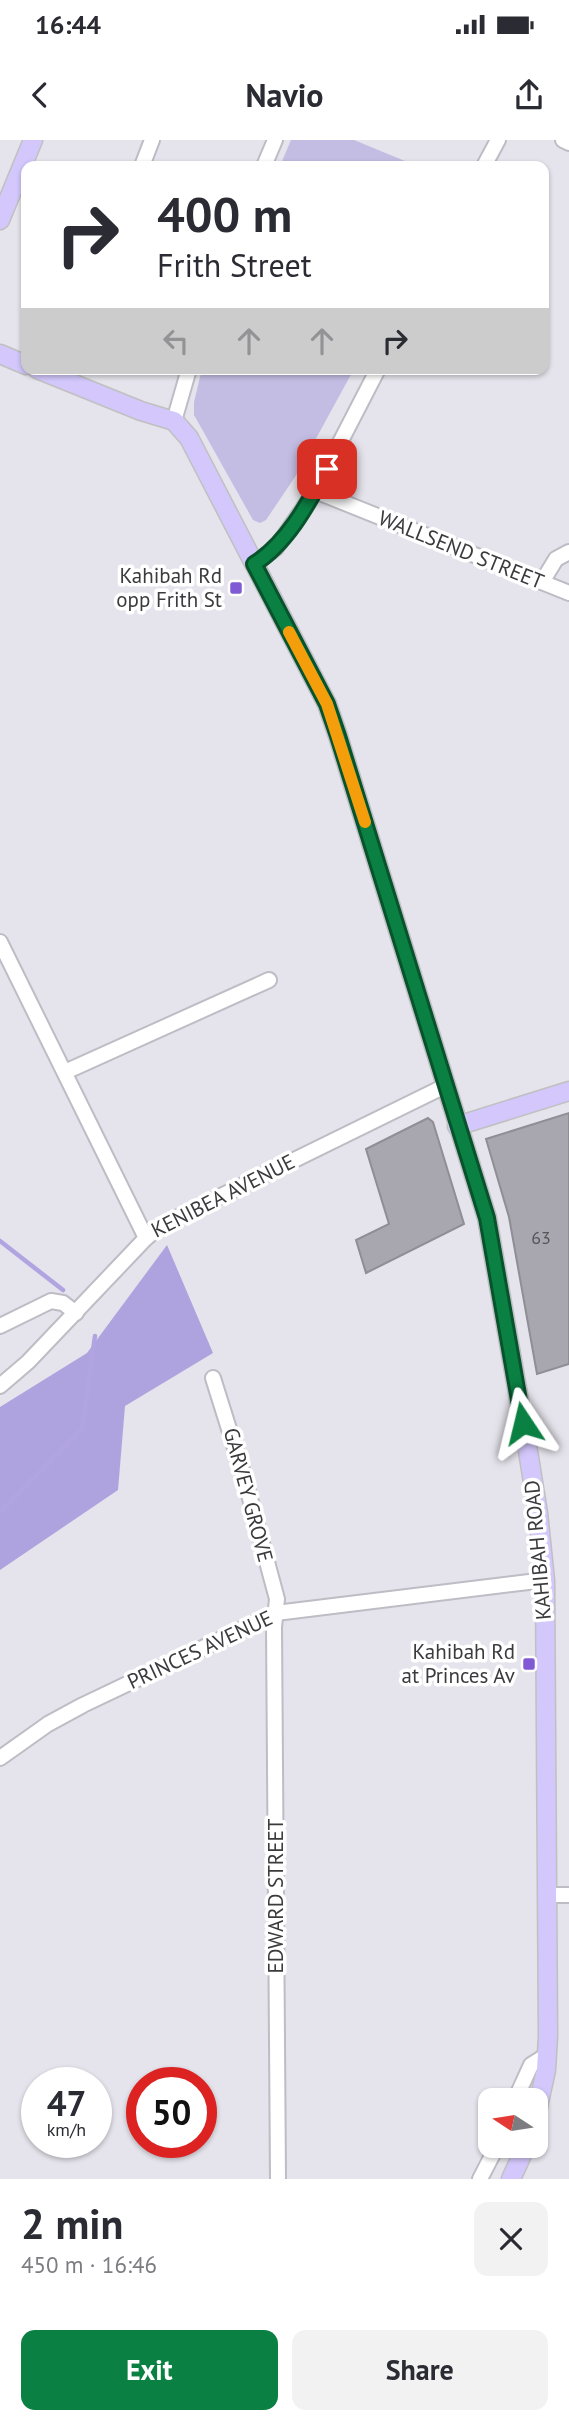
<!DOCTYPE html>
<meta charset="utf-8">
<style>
body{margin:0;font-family:"PT Sans",sans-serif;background:#f2f2f3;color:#2b2b33;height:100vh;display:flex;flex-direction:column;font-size:26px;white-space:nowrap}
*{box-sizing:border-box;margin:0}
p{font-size:23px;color:#7c7c81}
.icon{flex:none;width:38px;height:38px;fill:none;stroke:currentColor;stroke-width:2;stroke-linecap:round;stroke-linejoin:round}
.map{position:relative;height:2039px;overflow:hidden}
.drawer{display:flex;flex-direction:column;background:#fff;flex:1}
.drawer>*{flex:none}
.guide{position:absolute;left:21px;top:21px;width:528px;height:214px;border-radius:14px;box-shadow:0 2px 5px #0004;background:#fff;color:#2b2b33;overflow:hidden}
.needle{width:46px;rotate:282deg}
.tools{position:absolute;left:478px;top:1948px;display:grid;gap:14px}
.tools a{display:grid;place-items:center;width:70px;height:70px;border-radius:14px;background:#fff;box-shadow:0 2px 5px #0004;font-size:35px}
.speed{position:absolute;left:21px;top:1927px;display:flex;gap:14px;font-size:35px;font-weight:700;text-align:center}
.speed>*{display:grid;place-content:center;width:91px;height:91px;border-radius:50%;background:#fff;box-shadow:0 2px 5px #0004;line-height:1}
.speed small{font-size:18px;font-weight:400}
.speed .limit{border:10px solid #d22;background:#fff;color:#111}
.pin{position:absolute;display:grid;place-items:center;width:60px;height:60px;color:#fff;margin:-30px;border-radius:14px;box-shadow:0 4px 10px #0006}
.me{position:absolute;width:77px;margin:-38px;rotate:350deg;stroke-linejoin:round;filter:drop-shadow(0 0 5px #0008)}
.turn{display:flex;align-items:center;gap:24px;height:147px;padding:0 21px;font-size:32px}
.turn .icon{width:91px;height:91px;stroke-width:2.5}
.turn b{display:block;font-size:49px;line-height:60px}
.lanes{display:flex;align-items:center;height:66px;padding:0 21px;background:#0003;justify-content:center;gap:35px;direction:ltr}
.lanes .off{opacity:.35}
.round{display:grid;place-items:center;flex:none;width:74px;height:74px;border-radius:14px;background:#f2f2f3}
.summary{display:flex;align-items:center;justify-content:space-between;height:119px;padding:0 21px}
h1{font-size:42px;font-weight:800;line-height:52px}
.button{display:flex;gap:14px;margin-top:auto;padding:14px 21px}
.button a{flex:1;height:80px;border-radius:14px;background:#0b8043;color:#fff;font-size:28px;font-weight:800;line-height:80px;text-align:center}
.button a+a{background:#f2f2f3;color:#2b2b33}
.status{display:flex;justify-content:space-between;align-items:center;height:49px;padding:0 35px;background:#fff;direction:ltr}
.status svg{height:19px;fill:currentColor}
header{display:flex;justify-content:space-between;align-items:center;height:91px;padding:0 21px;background:#fff;font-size:32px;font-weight:800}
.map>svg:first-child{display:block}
.green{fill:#c4bde3}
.forest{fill:#afa3df}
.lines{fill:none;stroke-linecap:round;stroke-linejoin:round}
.stream{stroke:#b1a4e1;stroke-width:4.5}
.building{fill:#a8a6ae;stroke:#8f8e95;stroke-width:2}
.minor-casing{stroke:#bebcc4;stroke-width:18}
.major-casing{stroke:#c0c0c1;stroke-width:21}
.minor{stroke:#fff;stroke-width:14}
.major{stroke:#d3c7fb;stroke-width:18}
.route-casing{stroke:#07532c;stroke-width:18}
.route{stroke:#0b8043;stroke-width:12}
.slow{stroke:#f59e0b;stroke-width:12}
.poi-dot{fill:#7f5ad4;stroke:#fff;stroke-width:2.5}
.labels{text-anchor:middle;stroke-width:7;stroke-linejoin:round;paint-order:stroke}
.number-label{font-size:18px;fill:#56565a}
.street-label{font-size:21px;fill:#3b3b3e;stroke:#fff}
.poi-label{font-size:21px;fill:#3b3b3e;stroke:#fff;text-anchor:end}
</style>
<div class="status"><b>16:44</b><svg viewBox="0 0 49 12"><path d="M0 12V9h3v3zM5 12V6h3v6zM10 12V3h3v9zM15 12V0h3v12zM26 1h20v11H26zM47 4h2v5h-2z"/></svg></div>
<header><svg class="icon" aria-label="back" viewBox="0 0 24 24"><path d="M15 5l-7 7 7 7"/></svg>Navio<svg class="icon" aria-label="share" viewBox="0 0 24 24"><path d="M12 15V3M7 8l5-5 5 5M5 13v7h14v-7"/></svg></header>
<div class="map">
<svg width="569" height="2039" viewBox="0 0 569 2039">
<rect width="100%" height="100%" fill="#e5e3eb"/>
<g class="green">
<polygon points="291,0 354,0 417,26 280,26"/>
<polygon points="202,229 354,229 295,337 266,380 260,383 253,380 194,275 194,262"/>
</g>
<polygon class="forest" points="167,1105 213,1213 125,1266 118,1350 0,1430 0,1267 87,1213"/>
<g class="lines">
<g class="stream">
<polyline points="0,1101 63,1150"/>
<polyline points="0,1372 82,1289 95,1196"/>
</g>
</g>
<g class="building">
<polygon points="569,973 569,1224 537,1234 509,1077 486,999"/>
<polygon points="428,978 433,982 464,1084 366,1133 356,1100 389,1084 366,1009"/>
</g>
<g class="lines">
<g class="minor-casing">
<g id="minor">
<polyline points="563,0 569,3"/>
<polyline points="142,26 152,0"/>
<polyline points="264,26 275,0"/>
<polyline points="484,26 498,0"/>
<polyline points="174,281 189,229"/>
<polyline points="315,351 569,453"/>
<polyline points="254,424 276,408 315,351 378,229"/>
<polyline points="542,442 556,419 569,412"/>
<polyline points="0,802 146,1098"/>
<polyline points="65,932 269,840"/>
<polyline points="0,1186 51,1161 63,1163 76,1173"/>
<polyline points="213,1238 245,1340 277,1459 274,1487 278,2039"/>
<polyline points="0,1246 28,1222 146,1098 162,1085 445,946"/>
<polyline points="0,1618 48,1584 83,1565 276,1473 545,1440"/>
<polyline points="548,1755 569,1755"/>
<polyline points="515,1960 531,1925 547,1915"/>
<polyline points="480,2039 497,2006"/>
</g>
</g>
<g class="major-casing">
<g id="major">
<polyline points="0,80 33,0"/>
<polyline points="0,214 26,225"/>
<polyline points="37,229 141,271 174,281 189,298 327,564 338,596 487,1078 527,1305 538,1373 545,1440 548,1896 546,1930 536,1976"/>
<polyline points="457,986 569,951"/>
<polyline points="511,2039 526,2006"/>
</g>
</g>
<use href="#minor" class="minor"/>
<use href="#major" class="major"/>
</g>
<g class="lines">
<g class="route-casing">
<path id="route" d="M327 329C309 362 287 404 254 424L327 564 338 596 487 1078 523 1283"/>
</g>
<use href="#route" class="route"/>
<polyline class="slow" points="289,492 327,564 365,682"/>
</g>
<g class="poi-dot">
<rect x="229" y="441" width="14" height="14" rx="3.5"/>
<rect x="522" y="1517" width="14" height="14" rx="3.5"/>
</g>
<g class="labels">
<g class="number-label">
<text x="541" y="1104">63</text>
</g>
<g class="street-label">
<text transform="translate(461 410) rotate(22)" y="7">WALLSEND STREET</text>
<text transform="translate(223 1056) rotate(-27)" y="7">KENIBEA AVENUE</text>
<text transform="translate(248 1355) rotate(75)" y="7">GARVEY GROVE</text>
<text transform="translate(538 1410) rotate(-95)" y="7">KAHIBAH ROAD</text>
<text transform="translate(200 1510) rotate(-25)" y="7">PRINCES AVENUE</text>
<text transform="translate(276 1756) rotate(-90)" y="7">EDWARD STREET</text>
</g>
<g class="poi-label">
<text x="222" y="443">Kahibah Rd<tspan x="222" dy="24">opp Frith St</tspan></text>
<text x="515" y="1519">Kahibah Rd<tspan x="515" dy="24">at Princes Av</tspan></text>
</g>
</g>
</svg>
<div class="tools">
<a><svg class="needle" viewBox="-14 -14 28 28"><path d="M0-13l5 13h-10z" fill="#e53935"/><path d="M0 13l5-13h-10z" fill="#7c7c81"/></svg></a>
</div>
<div class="speed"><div>47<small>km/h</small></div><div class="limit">50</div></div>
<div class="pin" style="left:327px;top:329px;background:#d93025"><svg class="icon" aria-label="arrive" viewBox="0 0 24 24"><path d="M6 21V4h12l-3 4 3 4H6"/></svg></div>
<svg class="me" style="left:523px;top:1283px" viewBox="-20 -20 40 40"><path d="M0-17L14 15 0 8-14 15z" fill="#0b8043" stroke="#fff" stroke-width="4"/></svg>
<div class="guide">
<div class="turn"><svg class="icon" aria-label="right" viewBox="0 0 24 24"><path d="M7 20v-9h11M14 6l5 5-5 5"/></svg><div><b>400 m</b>Frith Street</div></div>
<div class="lanes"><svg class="icon off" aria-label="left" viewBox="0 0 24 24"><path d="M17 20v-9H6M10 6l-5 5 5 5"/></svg><svg class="icon off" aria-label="ahead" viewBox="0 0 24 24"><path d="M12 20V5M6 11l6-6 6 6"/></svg><svg class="icon off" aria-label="ahead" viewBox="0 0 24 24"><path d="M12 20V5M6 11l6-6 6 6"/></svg><svg class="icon" aria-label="right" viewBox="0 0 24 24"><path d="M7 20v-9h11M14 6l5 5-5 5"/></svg></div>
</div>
</div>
<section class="drawer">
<div class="summary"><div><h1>2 min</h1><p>450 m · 16:46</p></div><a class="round"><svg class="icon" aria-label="close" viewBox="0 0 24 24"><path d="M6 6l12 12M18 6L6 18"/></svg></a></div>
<div class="button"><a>Exit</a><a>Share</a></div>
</section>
